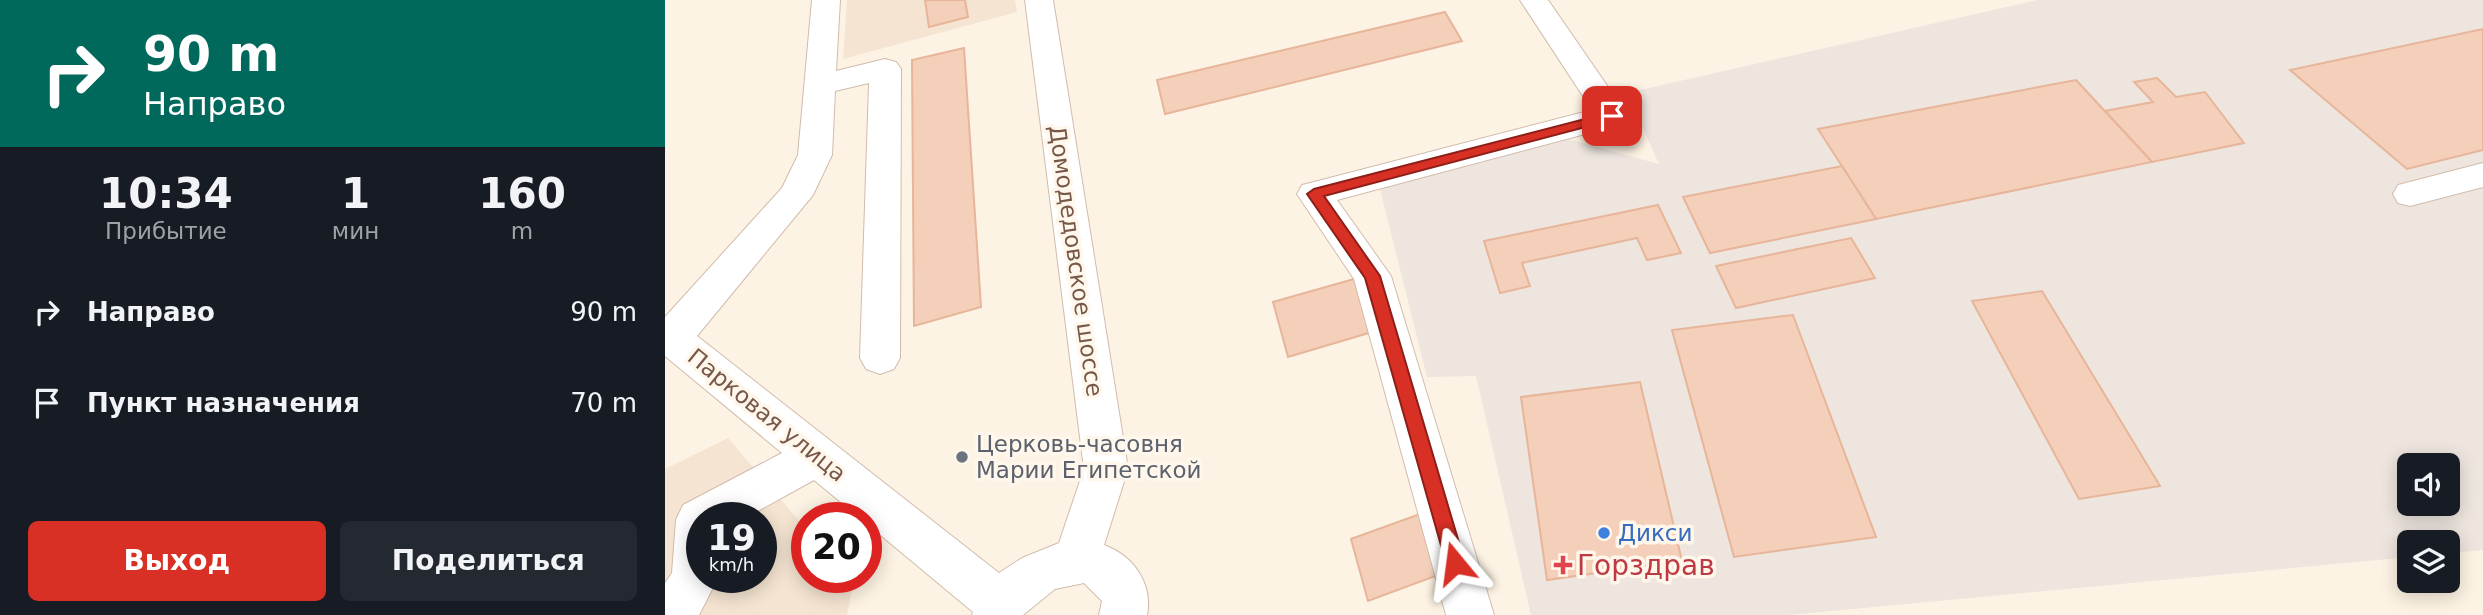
<!DOCTYPE html>
<html lang="ru">
<meta charset="utf-8">
<style>
body{margin:0;font-family:"DejaVu Sans",sans-serif;background:#242831;color:#f1f3f6;height:100vh;display:flex;flex-direction:column;font-size:26px;white-space:nowrap}
*{box-sizing:border-box;margin:0}
p{font-size:23px;color:#9ea1a6}
.icon{flex:none;width:38px;height:38px;fill:none;stroke:currentColor;stroke-width:2;stroke-linecap:round;stroke-linejoin:round}
.map{position:relative;flex:1;overflow:hidden}
.side{display:flex;flex-direction:column;background:#171b24;width:665px}
.side>*{flex:none}
.top-card{background:#00695c;color:#fff;overflow:hidden}
.controls{position:absolute;left:1732px;top:453px;display:grid;gap:14px}
.controls a{display:grid;place-items:center;width:63px;height:63px;border-radius:10px;background:#171b24;box-shadow:0 4px 18px #0003;font-size:35px}
.speed{position:absolute;left:21px;top:502px;display:flex;gap:14px;font-size:35px;font-weight:700;text-align:center}
.speed>*{display:grid;place-content:center;width:91px;height:91px;border-radius:50%;background:#171b24;box-shadow:0 4px 18px #0003;line-height:1}
.speed small{font-size:18px;font-weight:400}
.speed .limit{border:10px solid #d22;background:#fff;color:#111}
.pin{position:absolute;display:grid;place-items:center;width:60px;height:60px;color:#fff;margin:-30px;border-radius:14px;box-shadow:0 4px 10px #0006}
.me{position:absolute;width:77px;margin:-38px;rotate:344deg;stroke-linejoin:round;filter:drop-shadow(0 0 5px #0008)}
.turn{display:flex;align-items:center;gap:24px;height:147px;padding:0 28px;font-size:32px}
.turn .icon{width:91px;height:91px;stroke-width:2.5}
.turn b{display:block;font-size:49px;line-height:60px}
.eta{display:flex;justify-content:space-evenly;align-items:center;height:119px;text-align:center}
.eta b{font-size:42px;font-weight:700;line-height:49px}
.button{display:flex;gap:14px;margin-top:auto;padding:14px 28px}
.button a{flex:1;height:80px;border-radius:10px;background:#d93025;color:#fff;font-size:28px;font-weight:700;line-height:80px;text-align:center}
.button a+a{background:#242831;color:#f1f3f6}
ul{padding:0;list-style:none}
li{display:flex;align-items:center;gap:21px;height:91px;padding:0 28px}
li div{flex:1}
li b{display:block;font-size:26px}
li em{font-style:normal}
main{display:flex;flex:1;min-height:0}
.map>svg:first-child{display:block}
.residential{fill:#f5e4d1;fill-rule:evenodd}
.industrial{fill:#ede5de;fill-rule:evenodd}
.building{fill:#f4d0ba;stroke:#e7b599;stroke-width:2}
.lines{fill:none;stroke-linecap:round;stroke-linejoin:round}
.minor-casing{stroke:#d1bcac;stroke-width:2}
.minor{fill:#fff;fill-rule:evenodd}
.route{fill:#d93025;stroke:#8d1f18;stroke-width:2}
.worship-dot{fill:#6b7280;stroke:#fff7eb;stroke-width:2.5}
.shop-dot{fill:#3f7fe0;stroke:#fff7eb;stroke-width:2.5}
.health-dot{fill:#e0444e;stroke:#fff7eb;stroke-width:2.5}
.labels{text-anchor:middle;stroke-width:7;stroke-linejoin:round;paint-order:stroke}
.street-label{font-size:23px;fill:#775748;stroke:#fff7eb}
.worship-label{font-size:23px;fill:#5b616d;stroke:#fff7eb;text-anchor:start}
.shop-label{font-size:23px;fill:#366cbe;stroke:#fff7eb;text-anchor:start}
.near-health-label{font-size:28px;fill:#be3a42;stroke:#fff7eb;text-anchor:start}
</style>
<main>
<section class="side">
<div class="top-card">
<div class="turn"><svg class="icon" aria-label="right" viewBox="0 0 24 24"><path d="M7 20v-9h11M14 6l5 5-5 5"/></svg><div><b>90 m</b>Направо</div></div>
</div>
<div class="eta">
<div><b>10:34</b><p>Прибытие</p></div>
<div><b>1</b><p>мин</p></div>
<div><b>160</b><p>m</p></div>
</div>
<ul>
<li><svg class="icon" aria-label="right" viewBox="0 0 24 24"><path d="M7 20v-9h11M14 6l5 5-5 5"/></svg><div><b>Направо</b></div><em>90 m</em></li>
<li><svg class="icon" aria-label="arrive" viewBox="0 0 24 24"><path d="M6 21V4h12l-3 4 3 4H6"/></svg><div><b>Пункт назначения</b></div><em>70 m</em></li>
</ul>
<div class="button"><a>Выход</a><a>Поделиться</a></div>
</section>
<div class="map">
<svg width="1818" height="615" viewBox="0 0 1818 615">
<rect width="100%" height="100%" fill="#fdf3e4"/>
<g class="residential">
<polygon points="182,0 350,0 352,12 178,59"/>
<path d="M63 438 142 530V578H182L188 585 182 615H0V469ZM37 518H96V578H37Z"/>
</g>
<path class="industrial" d="M1372 0H1818V550L1783 553V542H1745V557L1124 615H866L811 376 762 377 715 189 900 138 994 164 962 93ZM1745 466H1783V504H1745Z"/>
<g class="building">
<polygon points="260,0 300,0 303,17 264,27"/>
<polygon points="780,12 797,41 500,114 492,80"/>
<polygon points="1818,29 1818,150 1742,169 1625,70"/>
<polygon points="299,48 316,307 249,326 247,60"/>
<polygon points="1492,78 1511,97 1540,92 1579,143 1487,162 1440,111 1488,102 1469,82"/>
<polygon points="1411,80 1487,162 1211,219 1153,129"/>
<polygon points="1177,166 1211,219 1045,253 1018,197"/>
<polygon points="993,205 1016,253 982,260 972,238 857,263 865,286 835,293 819,241"/>
<polygon points="1186,238 1210,278 1071,308 1051,266"/>
<polygon points="689,279 707,332 623,357 608,302"/>
<polygon points="1377,291 1495,486 1414,499 1307,301"/>
<polygon points="1128,315 1211,537 1069,557 1007,330"/>
<polygon points="975,382 1017,561 882,580 856,397"/>
<polygon points="755,514 776,574 703,601 686,539"/>
</g>
<g class="lines">
<g class="minor-casing">
<g id="minor">
<path d="M147 0H175L171 71 220 59 231 62 236 69 235 358 229 369 215 374 201 369 195 358 204 83 170 91 167 155 148 195 32 336 334 573 357 558 394 543 419 469 360 0H388L463 469 439 545C469 556 488 584 482 615H434L437 601 419 583 390 589 358 615H307L308 612 201 523V518H195L149 480 80 518H37V578H53L34 615H0V583L7 573 11 520 18 505 117 453 0 356V317L117 188 133 155Z"/>
<polygon points="855,0 883,0 963,116 958,124 672,200 726,276 829,615 781,615 689,279 632,194 637,185 649,182 927,110"/>
<polygon points="1818,163 1818,187 1745,206 1733,203 1728,194 1733,185"/>
</g>
</g>
<use href="#minor" class="minor"/>
</g>
<polygon class="route" points="947,112 951,113 951,119 659,196 715,276 800,563 797,569 790,572 783,569 781,563 700,278 642,194 649,189"/>
<circle class="worship-dot" cx="297" cy="457" r="7"/>
<circle class="shop-dot" cx="939" cy="533" r="7"/>
<path class="health-dot" d="M894.5 554.5h7v7h7v7h-7v7h-7v-7h-7v-7h7z"/>
<g class="labels">
<g class="street-label">
<text transform="translate(411 261) rotate(82)" y="8">Домодедовское шоссе</text>
<text transform="translate(102 415) rotate(39)" y="8">Парковая улица</text>
</g>
<g class="worship-label">
<text x="311" y="452">Церковь-часовня<tspan x="311" dy="26">Марии Египетской</tspan></text>
</g>
<g class="shop-label">
<text x="953" y="541">Дикси</text>
</g>
<g class="near-health-label">
<text x="912" y="575">Горздрав</text>
</g>
</g>
</svg>
<div class="controls">
<a><svg class="icon" aria-label="sound" viewBox="0 0 24 24"><path d="M4 9h4l5-4v14l-5-4H4zM17 9q2 3 0 6"/></svg></a>
<a><svg class="icon" aria-label="layers" viewBox="0 0 24 24"><path d="M12 4l9 5-9 5-9-5zM3 14l9 5 9-5"/></svg></a>
</div>
<div class="speed"><div>19<small>km/h</small></div><div class="limit">20</div></div>
<div class="pin" style="left:947px;top:116px;background:#d93025"><svg class="icon" aria-label="arrive" viewBox="0 0 24 24"><path d="M6 21V4h12l-3 4 3 4H6"/></svg></div>
<svg class="me" style="left:790px;top:563px" viewBox="-20 -20 40 40"><path d="M0-17L14 15 0 8-14 15z" fill="#d93025" stroke="#fff" stroke-width="4"/></svg>
</div>
</main>
